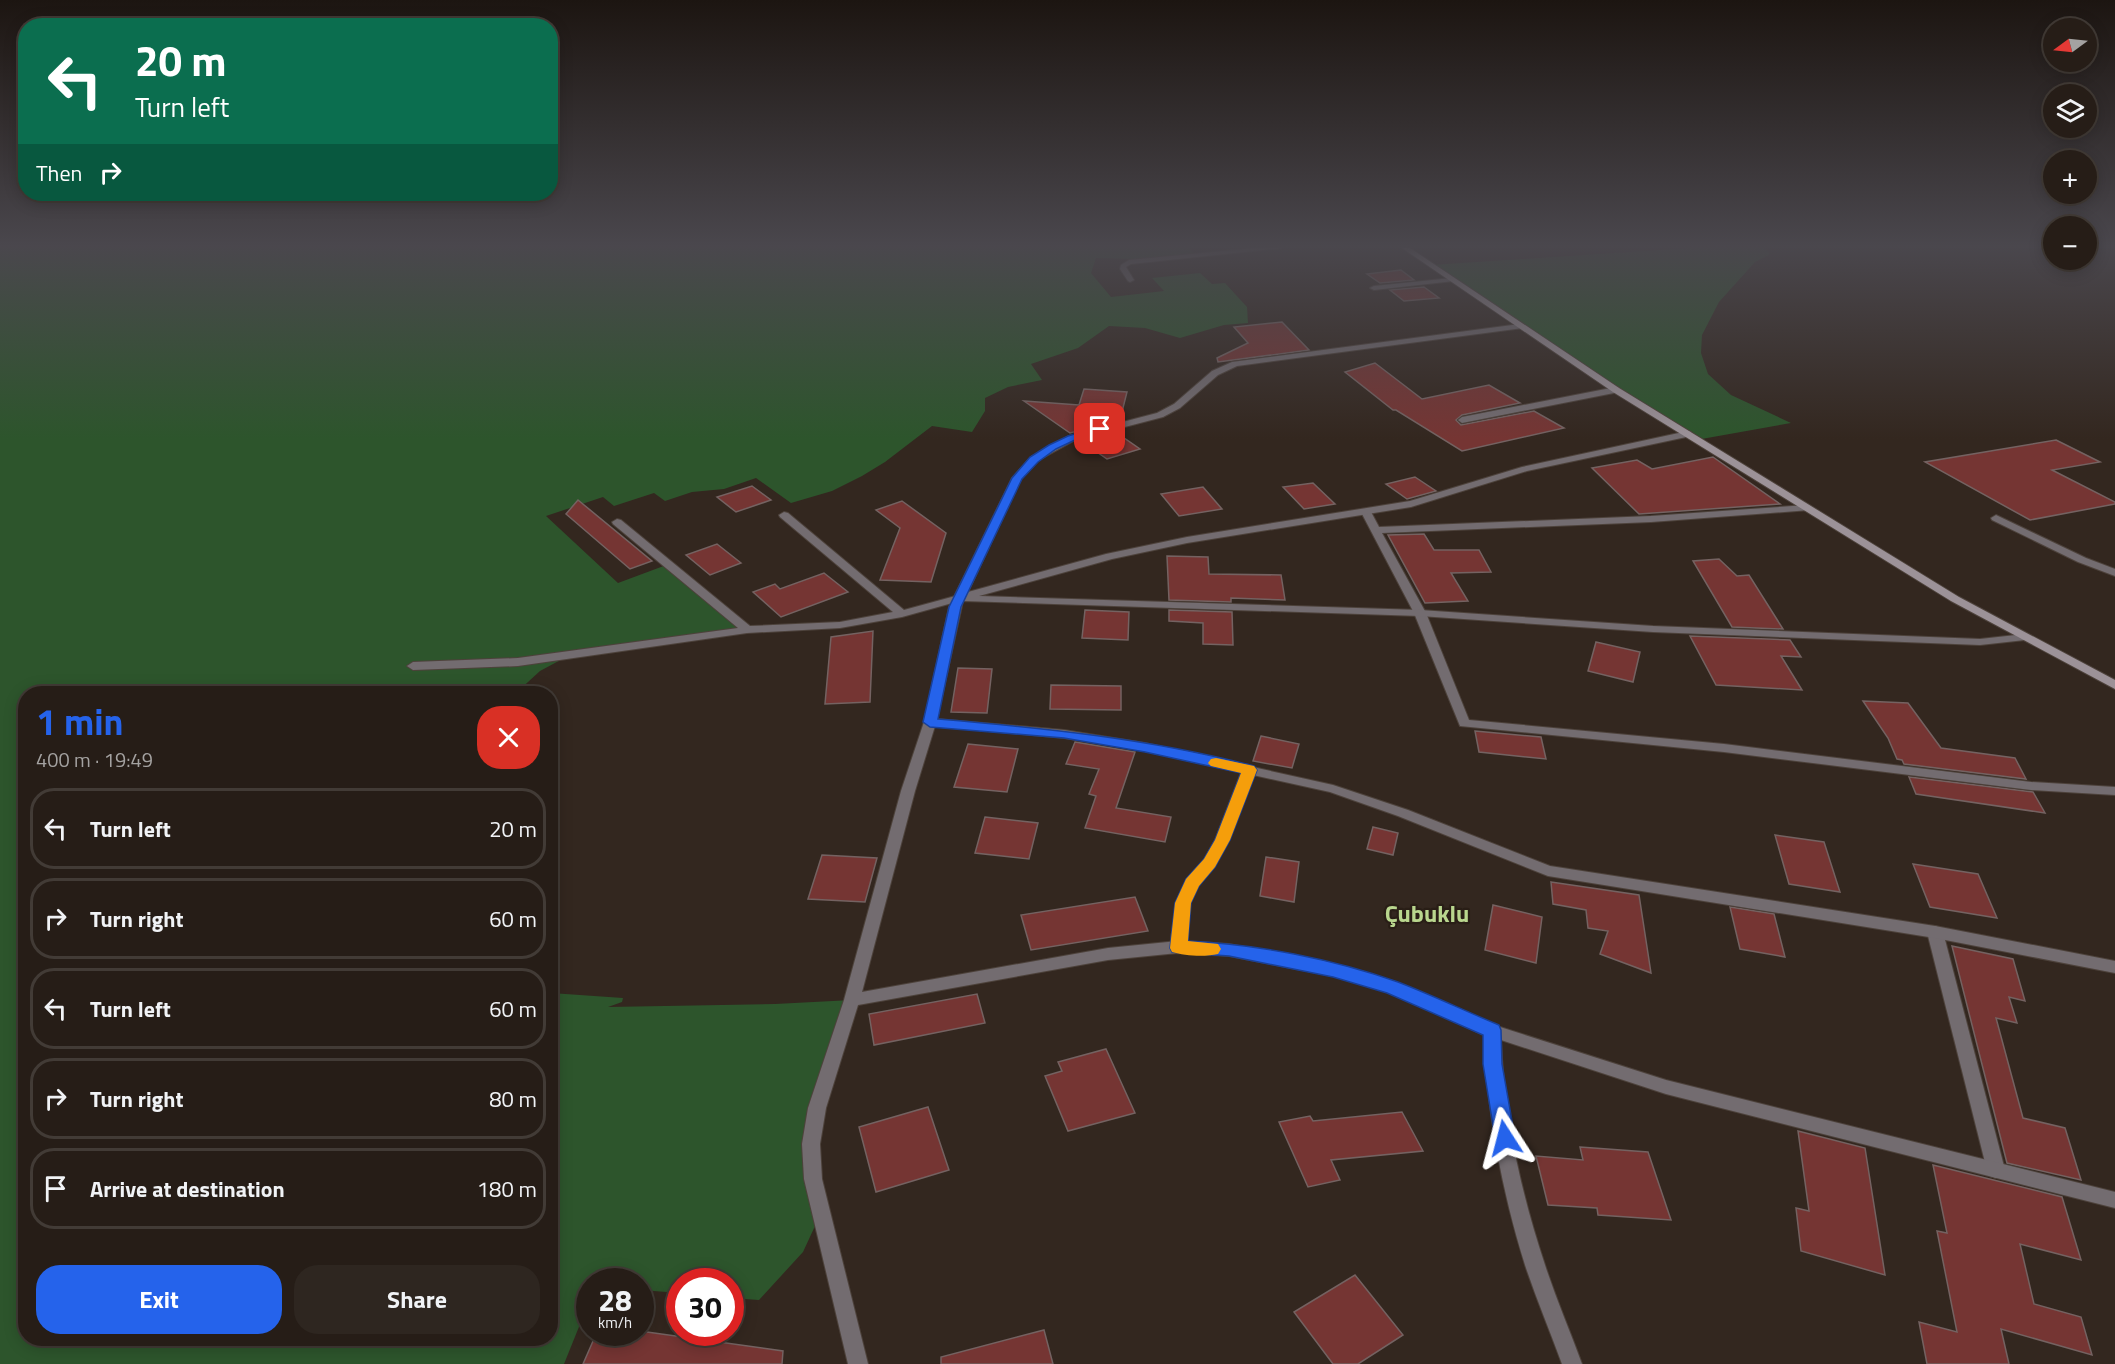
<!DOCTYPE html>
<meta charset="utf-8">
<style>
body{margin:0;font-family:"Titillium Web",sans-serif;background:#2e2620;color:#f1f3f6;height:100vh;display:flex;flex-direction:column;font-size:22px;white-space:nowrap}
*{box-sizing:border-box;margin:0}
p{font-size:20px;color:#a4a2a1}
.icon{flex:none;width:33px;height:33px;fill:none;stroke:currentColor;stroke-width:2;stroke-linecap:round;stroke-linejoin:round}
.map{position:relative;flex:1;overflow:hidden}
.side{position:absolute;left:18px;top:686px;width:540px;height:660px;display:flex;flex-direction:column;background:#261d17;border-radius:24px;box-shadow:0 3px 15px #0003,0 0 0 2px #423b36}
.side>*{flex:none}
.hud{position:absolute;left:18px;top:18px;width:540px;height:183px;border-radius:24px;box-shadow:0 3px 15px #0003,0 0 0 2px #423b36;background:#0b6e4f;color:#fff;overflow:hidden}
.needle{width:39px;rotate:255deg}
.tools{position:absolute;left:2043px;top:18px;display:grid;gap:12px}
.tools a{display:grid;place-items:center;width:54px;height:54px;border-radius:50%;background:#261d17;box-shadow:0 3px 15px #0003,0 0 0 2px #423b36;font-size:30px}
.speed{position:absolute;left:576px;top:1268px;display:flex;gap:12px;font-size:30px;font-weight:700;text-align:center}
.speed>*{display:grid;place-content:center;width:78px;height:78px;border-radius:50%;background:#261d17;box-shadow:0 3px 15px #0003,0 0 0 2px #423b36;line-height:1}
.speed small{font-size:15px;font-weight:400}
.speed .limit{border:9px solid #d22;background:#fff;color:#111}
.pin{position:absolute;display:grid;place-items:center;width:51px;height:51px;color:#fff;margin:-26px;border-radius:12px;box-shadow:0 3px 9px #0006}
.me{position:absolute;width:66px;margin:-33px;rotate:351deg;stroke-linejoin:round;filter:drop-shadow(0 0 4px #0008)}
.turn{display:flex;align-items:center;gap:21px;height:126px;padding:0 18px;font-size:27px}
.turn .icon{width:78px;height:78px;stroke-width:2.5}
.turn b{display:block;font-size:42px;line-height:51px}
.then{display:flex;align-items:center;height:57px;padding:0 18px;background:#0003;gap:12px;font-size:22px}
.round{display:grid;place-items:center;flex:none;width:63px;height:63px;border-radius:24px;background:#2e2620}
.head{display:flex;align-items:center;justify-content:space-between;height:102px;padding:0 18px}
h1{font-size:36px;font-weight:700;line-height:45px;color:#2563eb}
.cta{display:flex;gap:12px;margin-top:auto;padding:12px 18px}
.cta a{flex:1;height:69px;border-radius:24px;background:#2563eb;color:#fff;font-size:24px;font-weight:700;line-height:69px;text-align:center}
.cta a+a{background:#2e2620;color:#f1f3f6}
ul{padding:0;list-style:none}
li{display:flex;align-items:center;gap:18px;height:81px;margin:0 12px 9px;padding:0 6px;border:3px solid #423b36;border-radius:24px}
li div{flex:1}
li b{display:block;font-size:22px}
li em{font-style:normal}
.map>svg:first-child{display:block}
.green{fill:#2d552c}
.building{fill:#753533;stroke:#746261;stroke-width:1.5}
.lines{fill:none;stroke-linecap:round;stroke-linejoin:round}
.lane-casing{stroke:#4d423b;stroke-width:2}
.street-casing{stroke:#4d423b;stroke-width:2}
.secondary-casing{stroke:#4d423b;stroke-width:2}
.lane{fill:#736c70;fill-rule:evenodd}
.street{fill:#736c70;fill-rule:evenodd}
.secondary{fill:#9c9298;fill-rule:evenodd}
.route{fill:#2563eb;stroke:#184099;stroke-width:1.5}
.slow{fill:#f59e0b}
.labels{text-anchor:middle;stroke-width:4.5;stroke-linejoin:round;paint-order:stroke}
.near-neighbourhood-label{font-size:24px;font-weight:bold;fill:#b9d68e;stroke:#291e16}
</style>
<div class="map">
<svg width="2115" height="1364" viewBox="0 0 2115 1364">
<rect width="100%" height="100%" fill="#33271f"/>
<g class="green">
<polygon points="0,248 1189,248 1195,254 1137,259 1096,258 1091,273 1111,297 1164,291 1152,278 1200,273 1212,284 1225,283 1247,307 1248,323 1224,325 1180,338 1145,328 1109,326 1078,348 1031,364 1042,380 1008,387 985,398 985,411 972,432 932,426 885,462 862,476 832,491 791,503 756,478 724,489 692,492 665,501 654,493 614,506 603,497 546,516 618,583 669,564 747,630 568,656 540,671 516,693 26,693 26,1338 550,1338 551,993 623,998 622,1002 608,1007 775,1004 852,1000 817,1108 821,1213 803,1252 759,1300 731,1298 730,1281 680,1281 679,1293 641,1290 640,1281 590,1281 589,1302 564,1364 0,1364"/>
<polygon points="1690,248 1763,248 1770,252 1769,255 1755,262 1719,302 1702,335 1701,353 1708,374 1731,395 1791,423 1696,440 1431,265"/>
</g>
<g class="building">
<polygon points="1401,270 1414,280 1380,283 1367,274"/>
<polygon points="1424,287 1439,298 1404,301 1390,290"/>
<polygon points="1282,322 1309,350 1218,362 1217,358 1248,343 1234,327"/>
<polygon points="1375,363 1422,399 1489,385 1520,403 1462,415 1456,420 1461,425 1534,411 1564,428 1462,451 1396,410 1393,410 1345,372"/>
<polygon points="1084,389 1127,392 1120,420 1070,433 1024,401 1079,405"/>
<polygon points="1117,431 1117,433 1140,449 1107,459 1081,441"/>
<polygon points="2056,440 2100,462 2052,470 2115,502 2115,504 2030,520 1925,462"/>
<polygon points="1713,457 1780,504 1639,514 1592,468 1637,460 1652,469"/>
<polygon points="1415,477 1436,491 1407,499 1386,484"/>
<polygon points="1313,483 1335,504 1304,509 1283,487"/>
<polygon points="752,486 771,500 736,512 717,497"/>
<polygon points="1203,487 1222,509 1179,516 1161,494"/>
<polygon points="578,500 652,561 630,569 566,514"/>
<polygon points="902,501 946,533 931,582 880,580 900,528 876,510"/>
<polygon points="1424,534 1434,550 1479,550 1491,572 1451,573 1468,601 1425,603 1388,535"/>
<polygon points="717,544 741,563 710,575 686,555"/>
<polygon points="1167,556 1208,557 1209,574 1281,575 1285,600 1231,598 1231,602 1169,600"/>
<polygon points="1719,559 1737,576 1749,575 1783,629 1732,627 1693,561"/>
<polygon points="824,573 848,592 781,617 753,592 775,584 780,589"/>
<polygon points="1085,610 1129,612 1128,640 1082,638"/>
<polygon points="1169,610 1232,612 1233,645 1203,644 1203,623 1169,621"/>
<polygon points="873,631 870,702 825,704 831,637"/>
<polygon points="1690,636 1790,640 1801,657 1781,656 1802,690 1716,685"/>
<polygon points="1596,642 1640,652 1633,682 1588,671"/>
<polygon points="958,668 992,669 987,713 951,712"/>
<polygon points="1051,685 1121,686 1121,710 1050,709"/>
<polygon points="1863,701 1908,703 1941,748 2015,758 2026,779 1904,764 1902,760 1897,759 1888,738"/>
<polygon points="1475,731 1541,737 1546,759 1479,752"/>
<polygon points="1261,736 1299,744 1292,768 1253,761"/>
<polygon points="1075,742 1135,752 1116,808 1171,817 1165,842 1085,828 1096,796 1089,794 1099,769 1066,764"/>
<polygon points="968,744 1018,749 1007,792 954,787"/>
<polygon points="1909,777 2033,792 2045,813 1916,794"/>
<polygon points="985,817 1038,823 1029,859 975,853"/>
<polygon points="1373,827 1398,833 1393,855 1367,849"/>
<polygon points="1775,835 1824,842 1840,892 1789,884"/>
<polygon points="822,855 877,858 865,902 808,899"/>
<polygon points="1266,857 1299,862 1294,902 1260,896"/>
<polygon points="1913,864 1978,874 1997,918 1930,907"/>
<polygon points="1551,882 1639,895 1651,973 1600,954 1608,931 1588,928 1586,910 1553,904"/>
<polygon points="1135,897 1148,931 1031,950 1021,915"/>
<polygon points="1493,905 1542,917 1536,963 1485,950"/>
<polygon points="1730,907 1774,914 1785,957 1740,949"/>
<polygon points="1952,946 2013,959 2025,1001 2009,997 2017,1023 1996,1018 2023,1118 2065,1128 2081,1180 2007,1163"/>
<polygon points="977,994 985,1023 874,1045 869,1014"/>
<polygon points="1106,1049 1135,1113 1068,1131 1045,1076 1062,1071 1058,1062"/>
<polygon points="928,1107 949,1170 876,1192 859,1127"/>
<polygon points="1402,1112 1423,1151 1331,1160 1340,1180 1308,1187 1279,1122 1310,1116 1313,1121"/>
<polygon points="1798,1131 1865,1148 1885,1275 1801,1251 1796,1208 1809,1211"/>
<polygon points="1580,1147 1648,1152 1671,1220 1598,1215 1597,1208 1548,1205 1536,1156 1583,1160"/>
<polygon points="1933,1165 2062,1197 2081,1260 2020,1244 2034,1304 2081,1317 2092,1355 2001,1329 2009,1364 1927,1364 1919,1322 1957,1332 1937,1231 1947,1233"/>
<polygon points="1355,1275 1403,1335 1358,1364 1333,1364 1294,1312"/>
<polygon points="1044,1330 1053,1364 941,1364 941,1357"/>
<polygon points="597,1332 647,1332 783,1351 782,1364 583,1364"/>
</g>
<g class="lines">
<g class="lane-casing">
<g id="lane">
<polygon points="1255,248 1282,248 1131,264 1126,267 1134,280 1130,282 1128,281 1120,269 1121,265 1129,260"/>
<polygon points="1452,278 1454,279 1454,281 1374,290 1370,288 1374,286"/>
<polygon points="1616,387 1619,388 1619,392 1462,423 1458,420 1462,417"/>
<polygon points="1807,505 1810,506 1810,510 1651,522 1382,533 1426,613 1469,720 1724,744 2031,782 2115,787 2115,795 2031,790 1724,752 1460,726 1414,613 1361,512 1362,510 1370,510 1379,527 1651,516"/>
<polygon points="784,512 788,513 904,610 959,595 964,598 963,600 902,617 840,628 747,633 518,666 413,670 407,666 413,662 518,658 738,628 613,524 612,522 617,519 621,520 750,626 840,622 893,612 780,517 779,515"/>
<polygon points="1996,515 2086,558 2115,569 2115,576 2078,562 1992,520 1991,518"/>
<polygon points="1249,766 1256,770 1229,840 1214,867 1198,885 1190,903 1186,947 1183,951 1178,953 1173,951 1170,947 1176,903 1187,879 1204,860 1215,840 1242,770"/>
<polygon points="1935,926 1940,928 1943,932 2005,1170 2002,1176 1996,1178 1990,1176 1987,1170 1927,932 1930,928"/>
</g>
</g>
<g class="street-casing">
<path id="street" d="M1520 324H1523V328L1237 366 1218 375 1180 408 1163 417 1075 440 1037 461 1021 479 968 592 1106 554 1187 537 1410 501 1522 467 1688 431 1691 432V436L1527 471 1411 507 1187 543 1112 559 979 596 1420 610 1653 626 1980 639 2025 634 2031 637 2025 640 1980 645 1653 632 1420 616 963 601 937 719 1064 730 1145 743 1333 785 1408 810 1550 866 1935 926 2115 961V973L1935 938 1548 876 1398 816 1330 792 1145 751 1064 738 935 726 915 791 862 992 1108 948 1178 941 1229 944 1333 964 1393 981 1497 1026 1666 1080 2115 1192V1208L1666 1094 1501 1040C1504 1116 1521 1193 1545 1265 1556 1299 1570 1331 1582 1364H1562C1550 1331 1536 1298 1525 1265 1502 1191 1487 1112 1484 1035L1389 992 1333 976 1229 956 1178 953 1108 960 858 1005 826 1108 820 1144 822 1179 868 1364H848L804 1179 802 1144 808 1108 844 1000 901 791 924 722 949 607 1012 478 1031 457 1069 436 1157 413 1174 404 1212 371 1232 362Z"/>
</g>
<g class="secondary-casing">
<polygon id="secondary" points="1402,248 1410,248 1619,388 1876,546 1959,597 2115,680 2115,689 1951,601 1613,392"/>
</g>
<use href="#lane" class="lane"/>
<use href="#street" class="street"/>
<use href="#secondary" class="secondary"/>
</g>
<linearGradient id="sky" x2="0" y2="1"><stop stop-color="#1c1511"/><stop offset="0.56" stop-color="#4a474d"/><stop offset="1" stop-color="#4a474d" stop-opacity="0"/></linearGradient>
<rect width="2115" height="439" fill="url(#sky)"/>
<path class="route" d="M1100 426 1105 429 1104 432 1075 440 1056 449 1038 462 1022 479 961 607 938 719C1045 728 1151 739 1254 766L1257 770 1230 840 1215 867 1199 886 1191 903 1188 941C1256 944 1333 959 1398 982 1432 995 1465 1011 1499 1025L1501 1030 1502 1064 1515 1138 1512 1144 1505 1147 1498 1144 1495 1138 1483 1064V1035L1387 993 1333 977 1229 956 1172 952 1170 948 1175 903 1186 879 1204 859 1215 840 1241 773 1145 752 1064 738 930 727 923 722 949 607 1012 478 1030 457 1049 445 1068 436Z"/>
<path class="slow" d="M1216 758 1254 766 1257 770 1230 840 1215 867 1199 886 1191 903 1188 941 1218 944 1221 949 1218 954C1205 957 1185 956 1172 952L1170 948 1175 903 1186 879 1204 859 1215 840 1241 773 1211 766 1208 763 1211 759Z"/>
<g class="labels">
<g class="near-neighbourhood-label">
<text x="1427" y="922">Çubuklu</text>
</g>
</g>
</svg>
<div class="tools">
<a><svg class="needle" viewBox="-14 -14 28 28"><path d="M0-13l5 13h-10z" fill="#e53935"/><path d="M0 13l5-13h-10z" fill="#a4a2a1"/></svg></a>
<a><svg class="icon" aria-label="layers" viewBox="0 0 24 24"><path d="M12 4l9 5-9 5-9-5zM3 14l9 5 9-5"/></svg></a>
<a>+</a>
<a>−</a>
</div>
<div class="speed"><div>28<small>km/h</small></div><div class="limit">30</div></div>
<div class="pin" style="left:1100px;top:429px;background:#d93025"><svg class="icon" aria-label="arrive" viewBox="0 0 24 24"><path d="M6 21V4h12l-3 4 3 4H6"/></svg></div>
<svg class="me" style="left:1505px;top:1138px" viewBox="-20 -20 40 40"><path d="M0-17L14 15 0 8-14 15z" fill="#2563eb" stroke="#fff" stroke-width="4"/></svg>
<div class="hud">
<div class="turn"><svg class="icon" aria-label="left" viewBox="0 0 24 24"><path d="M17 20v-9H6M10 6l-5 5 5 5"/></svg><div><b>20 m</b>Turn left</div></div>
<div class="then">Then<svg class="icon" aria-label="right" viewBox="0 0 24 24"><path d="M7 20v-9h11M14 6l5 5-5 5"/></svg></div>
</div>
<section class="side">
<div class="head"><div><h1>1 min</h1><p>400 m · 19:49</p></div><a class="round" style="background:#d93025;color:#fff"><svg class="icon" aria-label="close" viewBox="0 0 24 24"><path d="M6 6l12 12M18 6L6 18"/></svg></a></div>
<ul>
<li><svg class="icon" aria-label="left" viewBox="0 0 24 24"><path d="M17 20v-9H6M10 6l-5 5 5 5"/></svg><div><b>Turn left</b></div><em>20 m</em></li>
<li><svg class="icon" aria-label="right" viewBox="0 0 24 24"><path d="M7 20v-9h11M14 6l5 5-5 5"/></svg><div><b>Turn right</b></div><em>60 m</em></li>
<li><svg class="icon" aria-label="left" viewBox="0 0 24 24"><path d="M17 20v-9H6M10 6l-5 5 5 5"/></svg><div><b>Turn left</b></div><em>60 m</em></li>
<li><svg class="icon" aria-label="right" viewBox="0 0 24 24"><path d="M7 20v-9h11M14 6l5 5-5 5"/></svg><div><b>Turn right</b></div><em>80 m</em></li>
<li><svg class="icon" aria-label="arrive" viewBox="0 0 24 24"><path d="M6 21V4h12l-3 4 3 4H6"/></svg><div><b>Arrive at destination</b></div><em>180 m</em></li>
</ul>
<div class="cta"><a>Exit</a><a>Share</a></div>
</section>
</div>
